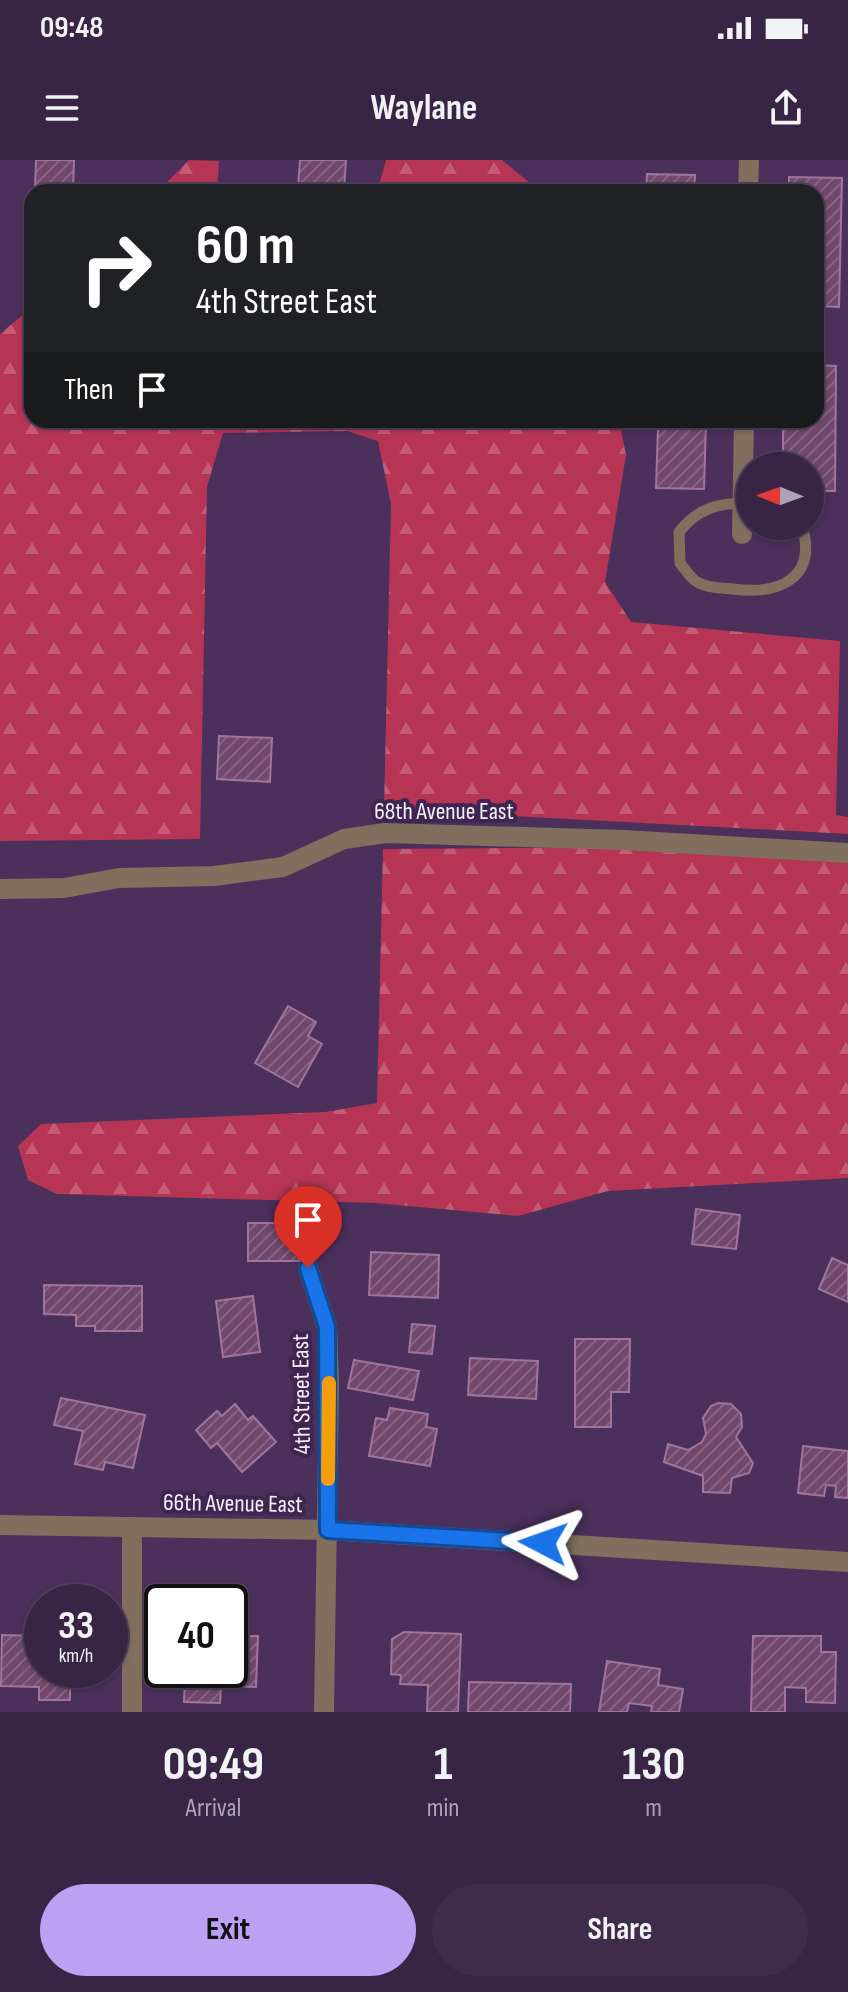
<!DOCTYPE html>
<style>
body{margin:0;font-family:"Sofia Sans Condensed",sans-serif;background:#3f2c4b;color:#f1f3f6;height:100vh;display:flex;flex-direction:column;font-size:30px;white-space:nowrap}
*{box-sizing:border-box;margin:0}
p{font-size:26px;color:#aba4b2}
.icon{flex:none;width:44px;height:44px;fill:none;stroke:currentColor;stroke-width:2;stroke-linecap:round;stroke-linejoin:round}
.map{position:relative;height:1552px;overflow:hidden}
.drawer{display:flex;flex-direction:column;background:#382444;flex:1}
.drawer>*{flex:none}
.top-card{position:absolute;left:24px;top:24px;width:800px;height:244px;border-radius:24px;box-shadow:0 2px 6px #0004,0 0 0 2px #52415d;background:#202124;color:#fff;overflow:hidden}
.needle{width:52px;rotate:271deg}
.buttons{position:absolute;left:736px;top:292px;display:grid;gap:16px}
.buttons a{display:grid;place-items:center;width:88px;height:88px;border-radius:50%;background:#382444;box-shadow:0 2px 6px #0004,0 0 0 2px #52415d;font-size:40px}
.speed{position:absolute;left:24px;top:1424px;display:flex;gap:16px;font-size:40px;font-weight:700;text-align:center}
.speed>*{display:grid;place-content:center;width:104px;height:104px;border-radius:50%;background:#382444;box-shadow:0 2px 6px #0004,0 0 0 2px #52415d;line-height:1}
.speed small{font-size:20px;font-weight:400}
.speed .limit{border:4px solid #111;border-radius:12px;background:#fff;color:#111}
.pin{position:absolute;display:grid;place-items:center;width:68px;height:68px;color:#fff;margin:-82px -34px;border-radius:50% 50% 50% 0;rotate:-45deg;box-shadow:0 0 8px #0007}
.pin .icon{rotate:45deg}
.me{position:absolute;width:88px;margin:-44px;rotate:274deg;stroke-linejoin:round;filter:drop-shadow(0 0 6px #0008)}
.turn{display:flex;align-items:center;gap:28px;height:168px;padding:0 40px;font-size:36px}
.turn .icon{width:104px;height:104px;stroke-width:2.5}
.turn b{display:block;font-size:56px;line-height:68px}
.then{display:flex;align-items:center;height:76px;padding:0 40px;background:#0003;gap:16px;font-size:30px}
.eta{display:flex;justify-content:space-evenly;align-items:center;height:136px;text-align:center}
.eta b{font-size:48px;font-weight:700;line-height:56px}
.button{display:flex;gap:16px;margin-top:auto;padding:16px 40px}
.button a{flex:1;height:92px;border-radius:48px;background:#bca0f2;color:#111;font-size:32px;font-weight:700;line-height:92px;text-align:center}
.button a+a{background:#3f2c4b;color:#f1f3f6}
.status{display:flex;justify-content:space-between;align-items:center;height:56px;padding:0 40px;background:#382444;direction:ltr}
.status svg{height:22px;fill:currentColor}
header{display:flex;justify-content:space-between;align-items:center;height:104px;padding:0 40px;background:#382444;font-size:36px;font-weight:700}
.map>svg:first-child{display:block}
.forest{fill:url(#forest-firs)}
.building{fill:url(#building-hatch);stroke:#a0759c;stroke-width:2}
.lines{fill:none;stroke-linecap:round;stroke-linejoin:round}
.service{stroke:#806f5d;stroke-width:11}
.minor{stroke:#806f5d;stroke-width:20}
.tertiary{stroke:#806f5d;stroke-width:20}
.route-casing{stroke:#114b97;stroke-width:20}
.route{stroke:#1a73e8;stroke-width:14}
.slow{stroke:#f59e0b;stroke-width:14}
.labels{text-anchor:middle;stroke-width:8;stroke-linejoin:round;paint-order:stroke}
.street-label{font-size:24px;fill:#f7eefe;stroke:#3f2650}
</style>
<div class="status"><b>09:48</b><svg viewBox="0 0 49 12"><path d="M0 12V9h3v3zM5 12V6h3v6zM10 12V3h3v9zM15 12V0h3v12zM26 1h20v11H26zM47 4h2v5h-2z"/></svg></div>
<header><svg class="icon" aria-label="menu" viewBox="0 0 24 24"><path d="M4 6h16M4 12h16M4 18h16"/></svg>Waylane<svg class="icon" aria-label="share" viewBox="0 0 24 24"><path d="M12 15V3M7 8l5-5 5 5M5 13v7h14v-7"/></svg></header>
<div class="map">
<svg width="848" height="1552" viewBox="0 0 848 1552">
<defs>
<pattern id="forest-firs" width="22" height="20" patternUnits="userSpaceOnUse" patternTransform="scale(2)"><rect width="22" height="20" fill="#b63555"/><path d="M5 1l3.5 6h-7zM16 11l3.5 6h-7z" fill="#c45c77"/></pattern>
<pattern id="building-hatch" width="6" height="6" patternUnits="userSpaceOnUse" patternTransform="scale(2)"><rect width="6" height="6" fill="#71486d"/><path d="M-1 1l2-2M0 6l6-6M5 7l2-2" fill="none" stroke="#866383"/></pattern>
</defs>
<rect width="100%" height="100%" fill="#4a305b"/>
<g class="forest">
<polygon points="189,0 219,1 217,32 157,32"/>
<polygon points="386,0 502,0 541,32 377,32"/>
<polygon points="32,147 32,260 619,260 626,295 605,422 631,462 840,481 836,655 848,657 848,674 384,649 391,344 378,281 347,271 223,273 207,327 200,679 0,681 0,174"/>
<polygon points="618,687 848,701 848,1018 608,1031 518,1056 375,1043 57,1034 28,1020 18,986 41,964 325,952 377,943 383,689"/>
</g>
<g class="building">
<polygon points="36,0 74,0 73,32 35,32"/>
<polygon points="300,0 346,0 344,30 298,28"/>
<polygon points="647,14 695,15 694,32 646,32"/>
<polygon points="789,17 842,18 839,147 816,146 816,32 789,32"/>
<polygon points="816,205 836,206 835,331 810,331 810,306 783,306 783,260 816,260"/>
<polygon points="649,260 699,260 699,263 706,263 704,329 656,328 658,267 649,267"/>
<polygon points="219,576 272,578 270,622 217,619"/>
<polygon points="288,846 316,862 308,876 322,884 298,927 255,903"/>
<polygon points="696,1049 740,1055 736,1089 692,1084"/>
<polygon points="248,1063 298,1063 299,1101 248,1101"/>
<polygon points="371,1092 439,1095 438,1138 369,1135"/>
<polygon points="832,1098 848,1105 848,1142 819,1129"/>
<polygon points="44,1125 142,1126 142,1171 95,1171 95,1166 76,1166 76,1155 44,1154"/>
<polygon points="253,1136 260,1192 223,1197 216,1141"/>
<polygon points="412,1164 435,1166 432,1194 409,1192"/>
<polygon points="575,1179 630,1179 629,1232 611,1232 611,1267 575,1267"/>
<polygon points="470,1198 538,1201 536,1239 468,1235"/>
<polygon points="354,1200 419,1211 413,1240 348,1228"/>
<polygon points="61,1238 145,1255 133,1308 105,1302 103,1310 75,1304 83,1271 54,1265"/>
<polygon points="718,1243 731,1244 741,1254 742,1267 736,1277 753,1303 749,1313 732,1318 730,1333 703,1332 703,1316 664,1302 668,1284 688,1290 702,1282 706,1274 703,1258 711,1246"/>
<polygon points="235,1244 248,1260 253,1256 276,1282 242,1312 217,1283 211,1288 196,1270 217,1251 222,1256"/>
<polygon points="390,1248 428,1254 426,1267 437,1269 430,1306 369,1296 376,1258 387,1260"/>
<polygon points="803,1286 848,1291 848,1338 835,1337 836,1326 826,1325 824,1336 798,1333"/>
<polygon points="404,1472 461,1474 458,1552 427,1552 428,1525 400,1524 401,1515 391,1514 392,1479"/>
<polygon points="2,1475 42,1476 42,1510 70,1510 70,1540 39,1540 39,1527 1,1526"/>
<polygon points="230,1476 258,1476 256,1527 221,1526 220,1543 184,1542 185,1510 230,1510"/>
<polygon points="753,1476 821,1476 821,1492 836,1492 835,1543 806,1542 806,1528 785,1527 785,1552 751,1552"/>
<polygon points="607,1501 660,1509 658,1525 683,1529 679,1552 651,1552 652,1546 629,1543 627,1552 599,1552"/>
<polygon points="469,1522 571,1524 570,1552 468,1552"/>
</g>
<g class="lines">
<path class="service" d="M747 343C717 343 697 349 679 372L680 403C685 409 690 418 697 422 707 428 722 428 733 429 778 435 818 419 802 366"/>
<g class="minor">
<polyline points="748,32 749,0"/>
<polyline points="742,374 744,260"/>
<polyline points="0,729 64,728 119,718 214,716 283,707 344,679 385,673 623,680 848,693"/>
<polyline points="308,1108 327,1167 329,1222 324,1552"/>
<polyline points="132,1368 132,1552"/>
</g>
<polyline class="tertiary" points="0,1365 328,1370 848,1402"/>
</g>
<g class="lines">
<g class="route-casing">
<polyline id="route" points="308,1108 327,1167 328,1370 543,1383"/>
</g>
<use href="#route" class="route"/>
<polyline class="slow" points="328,1319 329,1223"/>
</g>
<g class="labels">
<g class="street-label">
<text x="444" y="659">68th Avenue East</text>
<text transform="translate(301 1234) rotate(-91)" y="8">4th Street East</text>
<text transform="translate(233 1343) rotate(1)" y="8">66th Avenue East</text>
</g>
</g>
</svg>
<div class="buttons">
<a><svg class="needle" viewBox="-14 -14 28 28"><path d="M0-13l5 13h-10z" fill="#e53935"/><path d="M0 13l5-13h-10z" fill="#aba4b2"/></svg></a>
</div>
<div class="speed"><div>33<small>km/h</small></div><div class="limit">40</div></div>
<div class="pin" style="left:308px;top:1108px;background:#d93025"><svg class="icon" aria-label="arrive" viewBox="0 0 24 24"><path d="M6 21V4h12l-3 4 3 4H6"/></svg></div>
<svg class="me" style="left:543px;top:1383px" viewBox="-20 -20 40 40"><path d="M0-17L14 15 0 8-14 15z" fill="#1a73e8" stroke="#fff" stroke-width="4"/></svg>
<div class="top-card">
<div class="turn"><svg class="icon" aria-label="right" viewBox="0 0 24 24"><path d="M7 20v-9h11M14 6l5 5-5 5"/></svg><div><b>60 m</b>4th Street East</div></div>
<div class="then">Then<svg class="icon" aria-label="arrive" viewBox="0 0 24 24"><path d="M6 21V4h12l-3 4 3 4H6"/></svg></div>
</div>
</div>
<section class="drawer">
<div class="eta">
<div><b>09:49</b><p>Arrival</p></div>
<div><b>1</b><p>min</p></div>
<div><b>130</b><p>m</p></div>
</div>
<div class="button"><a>Exit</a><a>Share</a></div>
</section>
